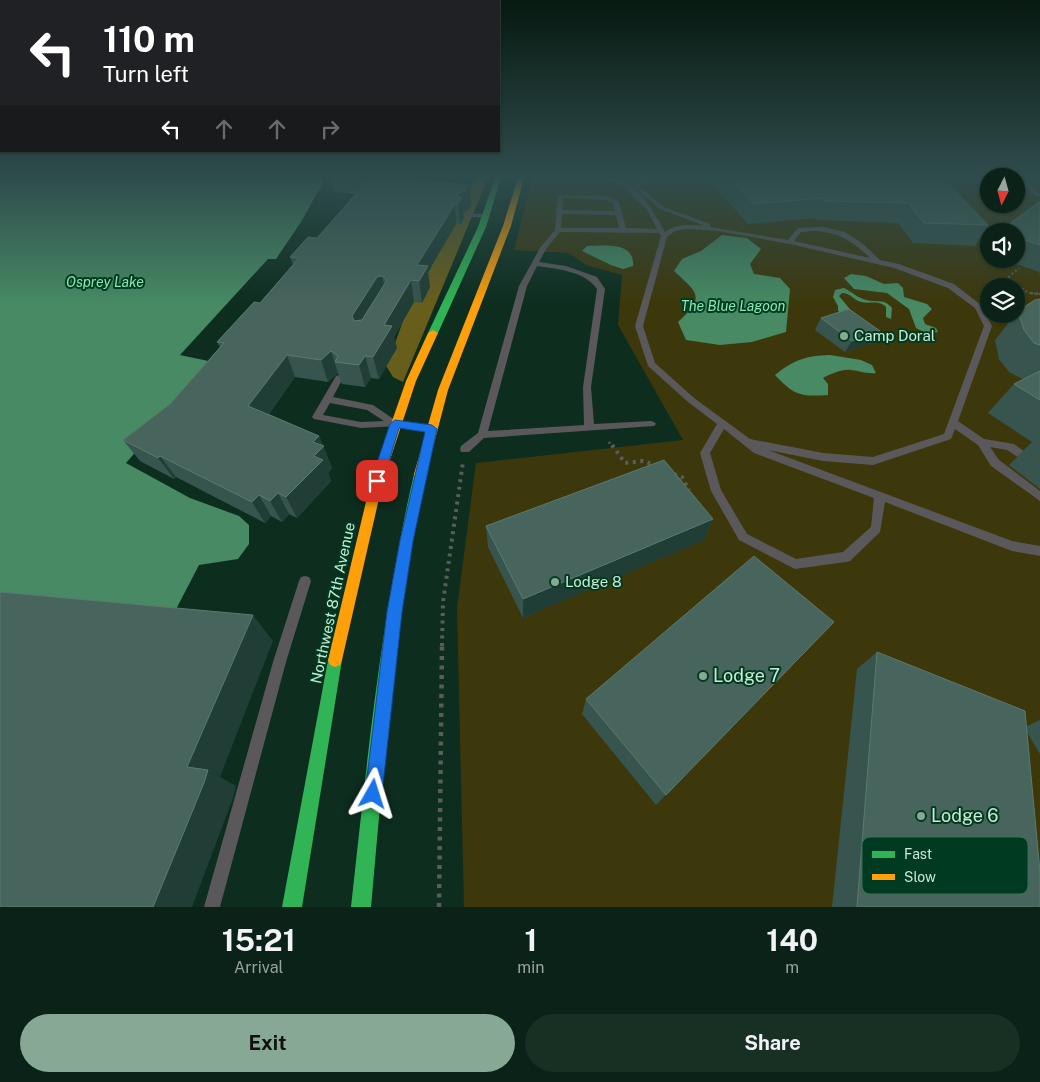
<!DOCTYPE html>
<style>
body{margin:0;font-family:"Public Sans",sans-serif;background:#182f24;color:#f1f3f6;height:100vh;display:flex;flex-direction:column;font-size:19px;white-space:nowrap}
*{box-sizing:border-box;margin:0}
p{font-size:16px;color:#99a4a1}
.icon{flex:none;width:28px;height:28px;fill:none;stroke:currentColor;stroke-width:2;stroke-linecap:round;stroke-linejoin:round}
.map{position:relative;height:907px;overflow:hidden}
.side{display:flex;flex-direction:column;background:#0a2217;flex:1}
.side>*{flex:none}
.guide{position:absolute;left:0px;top:0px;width:500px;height:152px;box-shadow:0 1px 4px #0004,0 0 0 1px #2a3f36;background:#202124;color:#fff;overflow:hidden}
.needle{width:32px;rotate:186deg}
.fabs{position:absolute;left:980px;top:168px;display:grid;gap:10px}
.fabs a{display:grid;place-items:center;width:45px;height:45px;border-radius:50%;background:#0a2217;box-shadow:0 1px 4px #0004,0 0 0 1px #2a3f36;font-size:25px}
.pin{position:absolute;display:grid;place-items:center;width:42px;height:42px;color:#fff;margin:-21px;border-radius:10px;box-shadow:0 2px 8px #0006}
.me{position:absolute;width:55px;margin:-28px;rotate:6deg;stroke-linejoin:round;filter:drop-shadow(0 0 4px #0008)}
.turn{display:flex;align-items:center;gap:18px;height:105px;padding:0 20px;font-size:22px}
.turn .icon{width:65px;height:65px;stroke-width:2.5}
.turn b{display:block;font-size:35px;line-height:42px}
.lanes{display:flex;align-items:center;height:48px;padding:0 20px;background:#0003;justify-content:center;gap:25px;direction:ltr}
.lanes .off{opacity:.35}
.eta{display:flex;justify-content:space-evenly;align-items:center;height:85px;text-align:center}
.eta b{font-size:30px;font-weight:700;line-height:35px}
.action{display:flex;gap:10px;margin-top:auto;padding:10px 20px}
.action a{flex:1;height:58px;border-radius:30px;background:#87a895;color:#111;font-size:20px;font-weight:700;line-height:58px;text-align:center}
.action a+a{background:#182f24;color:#f1f3f6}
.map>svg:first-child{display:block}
.green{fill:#3d380b;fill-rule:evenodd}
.forest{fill:#685e1c}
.water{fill:#478a64}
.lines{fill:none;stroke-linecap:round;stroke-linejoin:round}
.path-far3{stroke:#595e5c;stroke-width:2;stroke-dasharray:2 2.5;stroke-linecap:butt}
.path-far2{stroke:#595e5c;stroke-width:2.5;stroke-dasharray:2 3;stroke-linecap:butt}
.path-far1{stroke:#595e5c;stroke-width:4;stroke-dasharray:3 4.5;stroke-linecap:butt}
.path{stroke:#595e5c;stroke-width:4.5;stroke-dasharray:4 5.5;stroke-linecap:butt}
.lane{fill:#5a585b;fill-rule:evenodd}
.fast{fill:#30b455;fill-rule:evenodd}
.slow{fill:#ff9f0a;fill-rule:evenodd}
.wall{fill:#37554e}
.shaded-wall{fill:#203e35}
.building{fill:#47655d;stroke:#5b7a70;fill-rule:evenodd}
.route{fill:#1a73e8;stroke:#114b97}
.poi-dot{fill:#87a895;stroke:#003a20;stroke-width:2}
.labels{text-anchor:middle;stroke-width:4;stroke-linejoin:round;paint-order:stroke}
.far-water-label{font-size:14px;font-style:italic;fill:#87eab1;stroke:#003a20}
.poi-label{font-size:15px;fill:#c9ead5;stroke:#003a20;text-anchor:start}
.street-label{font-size:15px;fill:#c9ead5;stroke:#003a20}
.near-poi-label{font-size:18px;fill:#c9ead5;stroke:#003a20;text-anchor:start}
.key{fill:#003a20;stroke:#3c6f56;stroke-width:1}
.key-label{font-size:14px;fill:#c9ead5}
</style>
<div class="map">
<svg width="1040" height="907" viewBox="0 0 1040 907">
<rect width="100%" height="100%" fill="#0d2d1f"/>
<path class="green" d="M532 178H989V204H1016V178H1040V907H464L457 608 476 463 683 440 618 325 622 275 586 265 569 253 514 250ZM989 231H1016V259H989ZM989 286H1016V314H989Z"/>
<polygon class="forest" points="475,178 488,178 403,382 393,377 385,364 392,352 410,301 431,268 443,228 466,199"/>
<g class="water">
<polygon points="0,178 320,178 322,184 301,222 276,259 268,259 180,355 213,362 126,463 190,498 239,516 249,525 249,544 238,559 199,565 172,617 0,598"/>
<path d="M722 235 747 238 761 249 750 264 754 274 780 278 790 289 786 332 752 342 720 345 686 340 678 322C705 297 699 294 674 271L682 259 701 251Z"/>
<path d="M587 246C604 246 635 241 633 266L623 269 611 265 582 251Z"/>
<path d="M851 274 866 276 884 284 898 283 903 288 904 297 927 304 932 309 923 318 925 324 936 328 938 332C930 335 923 332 916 328L909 309 887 293 854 289 844 278Z"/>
<path d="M844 288C852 292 858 298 866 300 877 303 884 298 892 308L891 319 886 317V307C879 300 870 304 861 302 853 300 851 293 842 293L839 296 854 314 845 316 838 311V306L833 297 835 290Z"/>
<path d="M830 355 861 360 872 365 876 373C866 374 861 371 851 370 842 369 831 374 823 378L828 384V395C800 397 794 395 775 375 795 359 806 356 830 355Z"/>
</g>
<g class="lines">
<g class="path-far3">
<polyline points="1007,278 1029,293 1040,294"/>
<polyline points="998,286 1019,268"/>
</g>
<g class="path-far2">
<polyline points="1031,293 1040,294"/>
<polyline points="609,442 612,447"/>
</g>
<g class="path-far1">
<polyline points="612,445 625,463 643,461 654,465"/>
<polyline points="674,474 682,477 689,490"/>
<polyline points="442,646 443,602 463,462"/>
</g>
<polyline class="path" points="439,907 442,645"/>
<g class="lane">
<path d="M604 178C634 176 653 209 665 232 677 223 692 225 705 226L660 209 635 188 634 187 638 182 633 178 642 179 656 178 643 182 640 187 664 207 710 224V227L788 240 797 229 799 228 823 227 845 232 862 243 880 260 899 264 954 284 981 305 992 326 958 421 984 439 1014 444 1029 455 1030 458 1029 461 1025 462 1007 450 990 447 999 460 1040 491V501L991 466 978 445 955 429 951 439 873 465 823 461 768 450 1012 541 1040 546V556L1012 551 885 502 880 532 850 561 846 562 795 569 739 540 711 491 700 453 717 424 688 402 648 366 635 326 661 236 659 233 560 232 546 249 539 262 566 266 597 277 605 289 591 387 594 424 651 421 654 422 656 424 654 426 484 438 469 452H461L460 449 461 446 478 433 519 286 540 248 555 230 558 195 608 196 619 202 626 228 657 229 647 210 624 186ZM563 198 607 200 613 203 615 211 562 210ZM562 214 616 215 619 228H561ZM686 229 718 231 790 244 894 268 948 288 975 308 984 326 944 434 873 457 823 453 750 439 694 398 655 363 643 326 667 237 675 231ZM812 231C837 231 853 241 870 258L794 241 801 232ZM537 266C557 269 585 271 597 289L583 387 584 425 488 431 527 286ZM724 429 754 453 874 498 871 527 843 552 796 559 747 534 721 490 710 453Z"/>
<polygon points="1017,178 1023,178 1040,194 1040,196 1036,196"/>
<polygon points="464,213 486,214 489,216 486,218 462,216 461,215"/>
<path d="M339 375 343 378 333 397 373 405 398 422 400 424 398 426 361 428 314 419 312 417 336 376ZM330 403 367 410 384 421 361 422 323 415Z"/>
<polygon points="305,576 309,577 311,581 286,662 220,907 204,907 273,662 299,581 301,577"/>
</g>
<g class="fast">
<polygon points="495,178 501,178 486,227 438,333 436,335 430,335 428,333 478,227"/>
<path d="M420 469 424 471 426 474C395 617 384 762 371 907H351C367 762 381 617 414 474L416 471Z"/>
<polygon points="335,653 340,655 342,660 302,907 282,907 328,660 330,655"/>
</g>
<g class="slow">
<polygon points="518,178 524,178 511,226 448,390 426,474 424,477 416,477 414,474 438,390 503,226"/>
<polygon points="433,330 438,333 416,381 383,481 342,660 340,665 335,667 330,665 328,660 371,481 406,381 428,333"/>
</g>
</g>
<g class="wall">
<polygon points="330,178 429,178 428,181 470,185 471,205 467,211 463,212 464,218 460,225 456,224 428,272 430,287 422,303 414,302 394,337 397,348 379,379 371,378 365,387 342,384 338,373 328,382 295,377 269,414 319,436 332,468 328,473 331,481 297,518 289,514 282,522 271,516 265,523 176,477 174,479 140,461 123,440 170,404 220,347 217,342 260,303 293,265 290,257 317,238 356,194 334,192"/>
<polygon points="707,178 943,178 988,225 975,246 913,243 898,223 817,220 815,218 748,224"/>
<polygon points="1040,201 1040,274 1039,272 1003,259 1016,259 1016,231 999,231"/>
<polygon points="989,247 989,253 985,252"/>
<polygon points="1040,299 1040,489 1009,465 1032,442 988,413 1014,384 1023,379 1009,372 999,359 995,340 1018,311"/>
<polygon points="821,318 874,342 845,352 815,330"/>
<polygon points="713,519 704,540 523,618 488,547 486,526"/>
<polygon points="834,622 656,805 582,714 586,699"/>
<polygon points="877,652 1027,726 1040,720 1040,754 1027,732 1040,907 832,907 857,669"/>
</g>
<g class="shaded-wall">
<polygon points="416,178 429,178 429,180 417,200 415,180"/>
<polygon points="470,185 471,205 467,211 463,212 464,218 460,225 458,204 458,193"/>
<polygon points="455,204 456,224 428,272 430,287 422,303 417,265"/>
<polygon points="382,276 387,297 357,338 352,316 377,277"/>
<polygon points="411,280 414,302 394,337 397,348 379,379 373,357 384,325"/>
<polygon points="880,331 874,342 845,352 852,341"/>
<polygon points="331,351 338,373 328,382 321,360"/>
<polygon points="287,355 295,377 259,427 248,406"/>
<polygon points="365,356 371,378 365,387 359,365"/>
<polygon points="319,436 332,468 328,473 331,481 297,518 286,497 314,456 313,442"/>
<polygon points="160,456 176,477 174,479 158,458"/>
<polygon points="278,493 289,514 282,522 270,501"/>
<polygon points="259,495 271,516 265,523 252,502"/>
<polygon points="713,519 704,540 523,618 523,599"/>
<polygon points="253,615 273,641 220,777 236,786 233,798 192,907 153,907 187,767"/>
</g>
<g class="building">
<path d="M370 178H416L415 180 470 185 466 191 458 193V196L462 198 458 204H455L417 265 428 266 419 281 411 280 384 325 392 326 373 357 365 356 359 365 335 362 338 356 331 351 321 360 287 355 248 406 319 436 313 442 324 446 314 456 323 460 286 497 278 493 270 501 259 495 252 502 160 456 158 458 123 440 170 404 224 343 217 342 254 302 260 303 299 258 290 257 308 237 317 238ZM382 276 387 280 362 320 354 321 352 316 377 277Z"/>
<polygon points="729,178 943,178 988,225 924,223 908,203 825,201 823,198 754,204"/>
<polygon points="1040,201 1040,245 1016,237 1016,231 1000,231"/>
<polygon points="1040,299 1040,345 1034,343 1024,330 1018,311 1035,300"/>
<polygon points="849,309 880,331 852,341 821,318"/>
<polygon points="1040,371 1040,400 1014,384"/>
<polygon points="664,460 713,519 523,599 486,526"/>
<polygon points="754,556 834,622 666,795 586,699"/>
<polygon points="0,592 253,615 187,767 208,770 204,783 153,907 0,907"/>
<polygon points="877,652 1025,711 1040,872 1040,907 857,907"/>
</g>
<linearGradient id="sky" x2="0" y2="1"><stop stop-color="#071911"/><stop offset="0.58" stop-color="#2f4c4d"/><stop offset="1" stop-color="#2f4c4d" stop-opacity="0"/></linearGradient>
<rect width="1040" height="305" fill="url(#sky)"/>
<polygon class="route" points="395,420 432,425 437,429 413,541 402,612 382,794 380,801 373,803 367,801 365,794 387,612 400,541 425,432 399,428 383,481 381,484 372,484 371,481 390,424"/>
<g class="poi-dot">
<circle cx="844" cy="336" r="5"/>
<circle cx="555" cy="582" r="5"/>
<circle cx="703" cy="676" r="5"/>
<circle cx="921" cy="816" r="5"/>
</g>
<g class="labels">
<g class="far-water-label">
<text x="105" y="287">Osprey Lake</text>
<text x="733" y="311">The Blue Lagoon</text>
</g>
<g class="poi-label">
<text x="854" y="341">Camp Doral</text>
<text x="565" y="587">Lodge 8</text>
</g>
<g class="street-label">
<text transform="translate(333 603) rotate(-78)" y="5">Northwest 87th Avenue</text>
</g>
<g class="near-poi-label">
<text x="713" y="682">Lodge 7</text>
<text x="931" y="822">Lodge 6</text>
</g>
</g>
<rect x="862" y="837" width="166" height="57" rx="8" class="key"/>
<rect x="872" y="851" width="23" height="7" fill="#30b455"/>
<rect x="872" y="874" width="23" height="6" fill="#ff9f0a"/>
<g class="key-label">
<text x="904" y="859">Fast</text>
<text x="904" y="882">Slow</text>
</g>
</svg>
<div class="fabs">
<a><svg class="needle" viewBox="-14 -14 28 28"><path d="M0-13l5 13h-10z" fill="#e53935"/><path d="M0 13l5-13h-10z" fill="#99a4a1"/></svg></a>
<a><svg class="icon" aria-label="sound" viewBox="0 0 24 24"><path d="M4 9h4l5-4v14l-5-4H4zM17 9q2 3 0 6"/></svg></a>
<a><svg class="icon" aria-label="layers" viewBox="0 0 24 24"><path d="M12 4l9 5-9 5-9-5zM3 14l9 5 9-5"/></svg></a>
</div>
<div class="pin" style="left:377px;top:481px;background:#d93025"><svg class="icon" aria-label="arrive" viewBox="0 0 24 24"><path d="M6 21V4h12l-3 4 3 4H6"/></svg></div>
<svg class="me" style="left:373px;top:794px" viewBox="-20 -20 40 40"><path d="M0-17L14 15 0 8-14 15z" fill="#1a73e8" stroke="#fff" stroke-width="4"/></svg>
<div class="guide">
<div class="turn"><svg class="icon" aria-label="left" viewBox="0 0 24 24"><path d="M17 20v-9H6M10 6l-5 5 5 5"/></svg><div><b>110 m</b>Turn left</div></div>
<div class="lanes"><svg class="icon" aria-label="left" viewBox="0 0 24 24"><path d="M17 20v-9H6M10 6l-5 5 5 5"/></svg><svg class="icon off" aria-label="ahead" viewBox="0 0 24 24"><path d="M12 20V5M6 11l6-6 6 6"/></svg><svg class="icon off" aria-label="ahead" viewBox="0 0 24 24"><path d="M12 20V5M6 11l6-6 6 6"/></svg><svg class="icon off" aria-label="right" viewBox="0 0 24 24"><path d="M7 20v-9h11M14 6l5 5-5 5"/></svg></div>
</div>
</div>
<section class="side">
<div class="eta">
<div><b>15:21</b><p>Arrival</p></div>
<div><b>1</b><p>min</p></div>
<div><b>140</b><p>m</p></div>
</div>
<div class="action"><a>Exit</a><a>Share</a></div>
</section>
